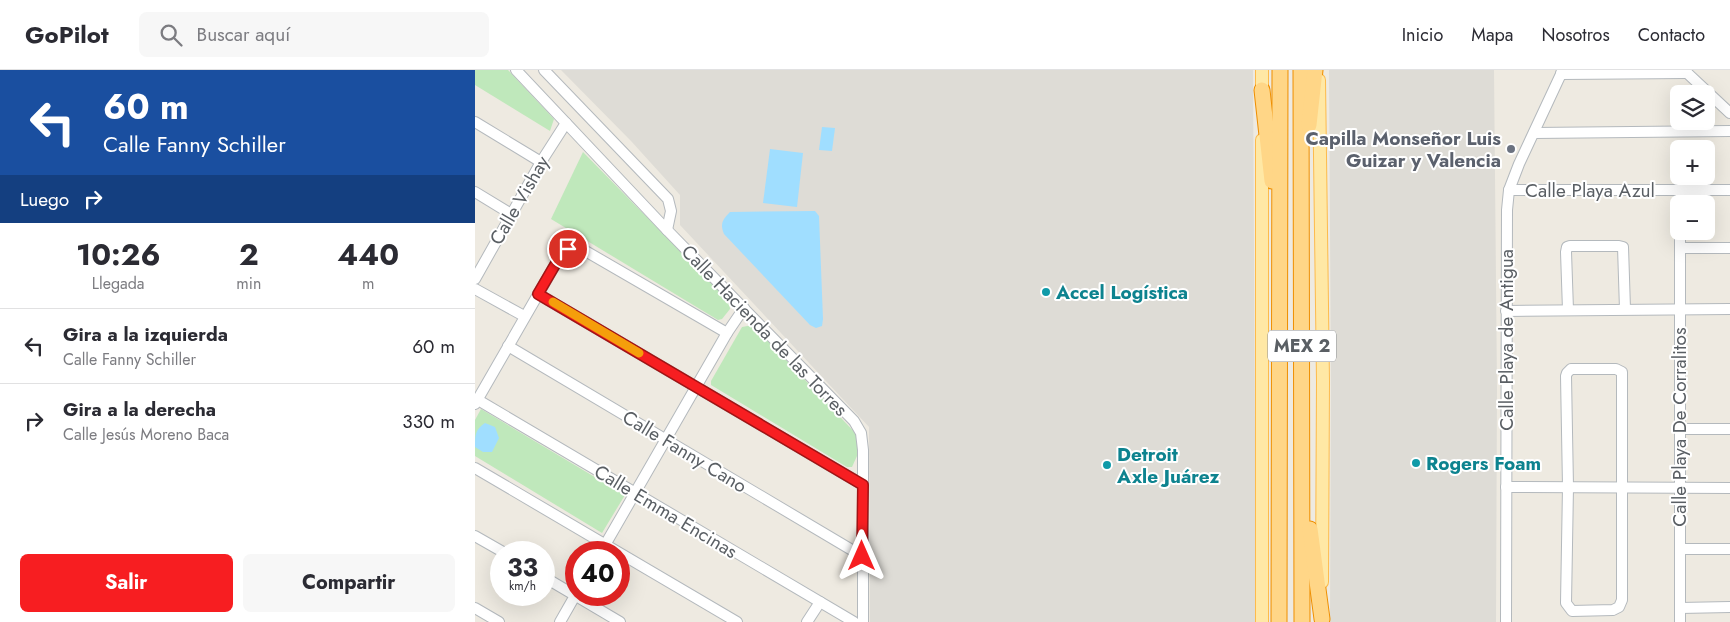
<!DOCTYPE html>
<html lang="es">
<meta charset="utf-8">
<style>
body{margin:0;font-family:Jost,sans-serif;background:#f7f7f7;color:#2b2b33;height:100vh;display:flex;flex-direction:column;font-size:19px;white-space:nowrap}
*{box-sizing:border-box;margin:0}
p{font-size:16px;color:#7c7c81}
.icon{flex:none;width:28px;height:28px;fill:none;stroke:currentColor;stroke-width:2;stroke-linecap:round;stroke-linejoin:round}
.map{position:relative;flex:1;overflow:hidden}
.details{display:flex;flex-direction:column;background:#fff;width:475px}
.details>*{flex:none}
.hud{background:#1a4fa0;color:#fff;overflow:hidden}
.tools{position:absolute;left:1195px;top:15px;display:grid;gap:10px}
.tools a{display:grid;place-items:center;width:45px;height:45px;border-radius:8px;background:#fff;box-shadow:0 5px 20px #0002;font-size:25px}
.speed{position:absolute;left:15px;top:471px;display:flex;gap:10px;font-size:25px;font-weight:700;text-align:center}
.speed>*{display:grid;place-content:center;width:65px;height:65px;border-radius:50%;background:#fff;box-shadow:0 5px 20px #0002;line-height:1}
.speed small{font-size:12px;font-weight:400}
.speed .limit{border:8px solid #d22;background:#fff;color:#111}
.pin{position:absolute;display:grid;place-items:center;width:42px;height:42px;color:#fff;margin:-21px;border:2px solid #fff;border-radius:50%;box-shadow:0 1px 5px #0007}
.me{position:absolute;width:55px;margin:-28px;rotate:0deg;stroke-linejoin:round;filter:drop-shadow(0 0 4px #0008)}
.turn{display:flex;align-items:center;gap:18px;height:105px;padding:0 20px;font-size:22px}
.turn .icon{width:65px;height:65px;stroke-width:2.5}
.turn b{display:block;font-size:35px;line-height:42px}
.then{display:flex;align-items:center;height:48px;padding:0 20px;background:#0003;gap:10px;font-size:19px}
.eta{display:flex;justify-content:space-evenly;align-items:center;height:85px;text-align:center}
.eta b{font-size:30px;font-weight:700;line-height:35px}
.cta{display:flex;gap:10px;margin-top:auto;padding:10px 20px}
.cta a{flex:1;height:58px;border-radius:8px;background:#f71e21;color:#fff;font-size:20px;font-weight:700;line-height:58px;text-align:center}
.cta a+a{background:#f7f7f7;color:#2b2b33}
ul{padding:0;list-style:none}
li{display:flex;align-items:center;gap:15px;height:75px;padding:0 20px;border-top:1px solid #e1e1e2}
li div{flex:1}
li b{display:block;font-size:19px}
li em{font-style:normal}
header{display:flex;align-items:center;gap:30px;box-sizing:border-box;height:70px;padding:0 25px;background:#fff;border-bottom:1px solid #e1e1e2}
header strong{font-size:24px}
nav{display:flex;gap:28px;margin-inline-start:auto;font-size:18px}
.search{width:350px;height:45px;background:#f7f7f7;display:flex;align-items:center;gap:12px;box-sizing:border-box;padding:0 18px;border-radius:8px;color:#7c7c81;font-size:19px}
main{display:flex;flex:1;min-height:0}
.map>svg:first-child{display:block}
.industrial{fill:#dedcd6}
.green{fill:#bfe8bb}
.water{fill:#a0deff}
.lines{fill:none;stroke-linecap:round;stroke-linejoin:round}
.minor-casing{stroke:#b4b9bd;stroke-width:12}
.major-casing{stroke:#fdbb4c;stroke-width:14}
.highway-casing{stroke:#ef8f00;stroke-width:17}
.minor{stroke:#fff;stroke-width:10}
.major{stroke:#ffe8a5;stroke-width:12}
.highway{stroke:#ffd687;stroke-width:15}
.route-casing{stroke:#a11415;stroke-width:12}
.route{stroke:#f71e21;stroke-width:9}
.slow{stroke:#f59e0b;stroke-width:9}
.worship-dot{fill:#6b7280;stroke:#fff;stroke-width:2}
.culture-dot{fill:#0f9aa8;stroke:#fff;stroke-width:2}
.labels{text-anchor:middle;stroke-width:4;stroke-linejoin:round;paint-order:stroke}
.shield{fill:#fff;stroke:#8c8f92;stroke-width:1}
.shield-label{font-size:18px;font-weight:bold;fill:#5a5f64}
.worship-label{font-size:19px;font-weight:bold;fill:#5b616d;stroke:#fff;text-anchor:end}
.street-label{font-size:19px;fill:#5a5f64;stroke:#fff}
.culture-label{font-size:19px;font-weight:bold;fill:#0d838f;stroke:#fff;text-anchor:start}
</style>
<header>
<strong>GoPilot</strong>
<div class="search"><svg class="icon" aria-label="search" viewBox="0 0 24 24"><circle cx="10" cy="10" r="6"/><path d="M15 15l6 6"/></svg>Buscar aquí</div>
<nav><a>Inicio</a><a>Mapa</a><a>Nosotros</a><a>Contacto</a></nav>
</header>
<main>
<section class="details">
<div class="hud">
<div class="turn"><svg class="icon" aria-label="left" viewBox="0 0 24 24"><path d="M17 20v-9H6M10 6l-5 5 5 5"/></svg><div><b>60 m</b>Calle Fanny Schiller</div></div>
<div class="then">Luego<svg class="icon" aria-label="right" viewBox="0 0 24 24"><path d="M7 20v-9h11M14 6l5 5-5 5"/></svg></div>
</div>
<div class="eta">
<div><b>10:26</b><p>Llegada</p></div>
<div><b>2</b><p>min</p></div>
<div><b>440</b><p>m</p></div>
</div>
<ul>
<li><svg class="icon" aria-label="left" viewBox="0 0 24 24"><path d="M17 20v-9H6M10 6l-5 5 5 5"/></svg><div><b>Gira a la izquierda</b><p>Calle Fanny Schiller</p></div><em>60 m</em></li>
<li><svg class="icon" aria-label="right" viewBox="0 0 24 24"><path d="M7 20v-9h11M14 6l5 5-5 5"/></svg><div><b>Gira a la derecha</b><p>Calle Jesús Moreno Baca</p></div><em>330 m</em></li>
</ul>
<div class="cta"><a>Salir</a><a>Compartir</a></div>
</section>
<div class="map">
<svg width="1255" height="552" viewBox="0 0 1255 552">
<rect width="100%" height="100%" fill="#eeeae1"/>
<g class="industrial">
<polygon points="86,0 778,0 781,552 395,552 394,357 205,155 205,125 156,71"/>
<polygon points="854,0 1019,0 1022,317 1021,552 855,552 856,319"/>
</g>
<g class="green">
<polygon points="0,0 33,0 79,49 75,61 0,15"/>
<polygon points="108,82 254,231 255,239 247,249 243,250 76,149"/>
<polygon points="278,255 386,369 387,375 377,397 372,397 236,315 236,311 267,257"/>
<polygon points="6,339 150,425 127,463 0,386 0,350"/>
</g>
<g class="water">
<polygon points="347,57 360,58 357,81 344,80"/>
<polygon points="295,79 328,83 322,137 288,133"/>
<path d="M255 142 340 141 344 146 348 249 347 256 341 258 335 255 249 164C245 154 247 150 255 142Z"/>
<path d="M10 353 20 357 24 368 17 382H8L0 377C0 365 0 360 10 353Z"/>
</g>
<g class="lines">
<g class="minor-casing">
<g id="minor">
<polyline points="41,0 192,160 379,351 386,363 388,380 388,552"/>
<polyline points="69,0 193,129 196,141 192,160"/>
<polyline points="1209,0 1255,43"/>
<polyline points="1086,4 1212,3"/>
<polyline points="0,52 66,92"/>
<polyline points="1059,63 1255,61"/>
<polyline points="1034,120 1255,120"/>
<polyline points="0,122 36,144"/>
<polyline points="1206,134 1206,120"/>
<polyline points="1205,178 1255,178"/>
<polyline points="0,209 66,92 91,53"/>
<polyline points="0,219 49,246"/>
<polyline points="63,224 388,415"/>
<polyline points="1093,240 1091,182 1092,177 1095,176 1144,176 1148,177 1150,239"/>
<polyline points="1031,241 1255,239"/>
<polyline points="33,276 387,486"/>
<polygon points="1096,299 1141,299 1147,302 1147,530 1144,537 1138,540 1097,541 1091,533 1093,417 1091,306 1092,303"/>
<polyline points="3,330 379,552"/>
<path d="M0 334 84 188C90 180 96 176 107 179L252 263"/>
<polyline points="1204,359 1255,359"/>
<polyline points="0,398 262,552"/>
<polyline points="1031,417 1255,418"/>
<polyline points="0,466 28,482"/>
<polyline points="1205,479 1255,479"/>
<polyline points="126,482 252,263 269,238"/>
<polyline points="69,507 145,552"/>
<polyline points="0,538 24,552"/>
<polyline points="1205,538 1255,537"/>
<polyline points="85,552 101,524"/>
<polyline points="332,552 345,532"/>
<polyline points="1031,552 1032,140 1034,120 1044,94 1086,4 1087,0"/>
<polyline points="1205,552 1205,161"/>
</g>
</g>
<g class="major-casing">
<g id="major">
<polyline points="787,0 787,30"/>
<polyline points="844,10 848,311 847,512"/>
<polyline points="787,70 787,552"/>
</g>
</g>
<g class="highway-casing">
<g id="highway">
<polyline points="826,0 827,552"/>
<polyline points="787,20 797,111"/>
<polyline points="834,55 840,0"/>
<polyline points="835,459 847,549"/>
<polyline points="804,552 805,0"/>
</g>
</g>
<use href="#minor" class="minor"/>
<use href="#major" class="major"/>
<use href="#highway" class="highway"/>
</g>
<g class="lines">
<g class="route-casing">
<polyline id="route" points="93,179 84,188 63,224 388,415 387,486"/>
</g>
<use href="#route" class="route"/>
<polyline class="slow" points="78,232 164,283"/>
</g>
<circle class="worship-dot" cx="1036" cy="79" r="5"/>
<g class="culture-dot">
<circle cx="571" cy="222" r="5"/>
<circle cx="941" cy="393" r="5"/>
<circle cx="632" cy="395" r="5"/>
</g>
<g class="labels">
<rect class="shield" x="793" y="260.5" width="68" height="31" rx="4"/>
<g class="shield-label">
<text x="827" y="282">MEX 2</text>
</g>
<g class="worship-label">
<text x="1026" y="75">Capilla Monseñor Luis<tspan x="1026" dy="22">Guizar y Valencia</tspan></text>
</g>
<g class="street-label">
<text x="1115" y="127">Calle Playa Azul</text>
<text transform="translate(44 130) rotate(-60)" y="7">Calle Vishay</text>
<text transform="translate(290 260) rotate(46)" y="7">Calle Hacienda de las Torres</text>
<text transform="translate(1031 270) rotate(-90)" y="7">Calle Playa de Antigua</text>
<text transform="translate(1204 357) rotate(-90)" y="7">Calle Playa De Corralitos</text>
<text transform="translate(210 381) rotate(31)" y="7">Calle Fanny Cano</text>
<text transform="translate(191 441) rotate(31)" y="7">Calle Emma Encinas</text>
</g>
<g class="culture-label">
<text x="581" y="229">Accel Logística</text>
<text x="642" y="391">Detroit<tspan x="642" dy="22">Axle Juárez</tspan></text>
<text x="951" y="400">Rogers Foam</text>
</g>
</g>
</svg>
<div class="tools">
<a><svg class="icon" aria-label="layers" viewBox="0 0 24 24"><path d="M12 4l9 5-9 5-9-5zM3 14l9 5 9-5"/></svg></a>
<a>+</a>
<a>−</a>
</div>
<div class="speed"><div>33<small>km/h</small></div><div class="limit">40</div></div>
<div class="pin" style="left:93px;top:179px;background:#d93025"><svg class="icon" aria-label="arrive" viewBox="0 0 24 24"><path d="M6 21V4h12l-3 4 3 4H6"/></svg></div>
<svg class="me" style="left:387px;top:486px" viewBox="-20 -20 40 40"><path d="M0-17L14 15 0 8-14 15z" fill="#f71e21" stroke="#fff" stroke-width="4"/></svg>
</div>
</main>
